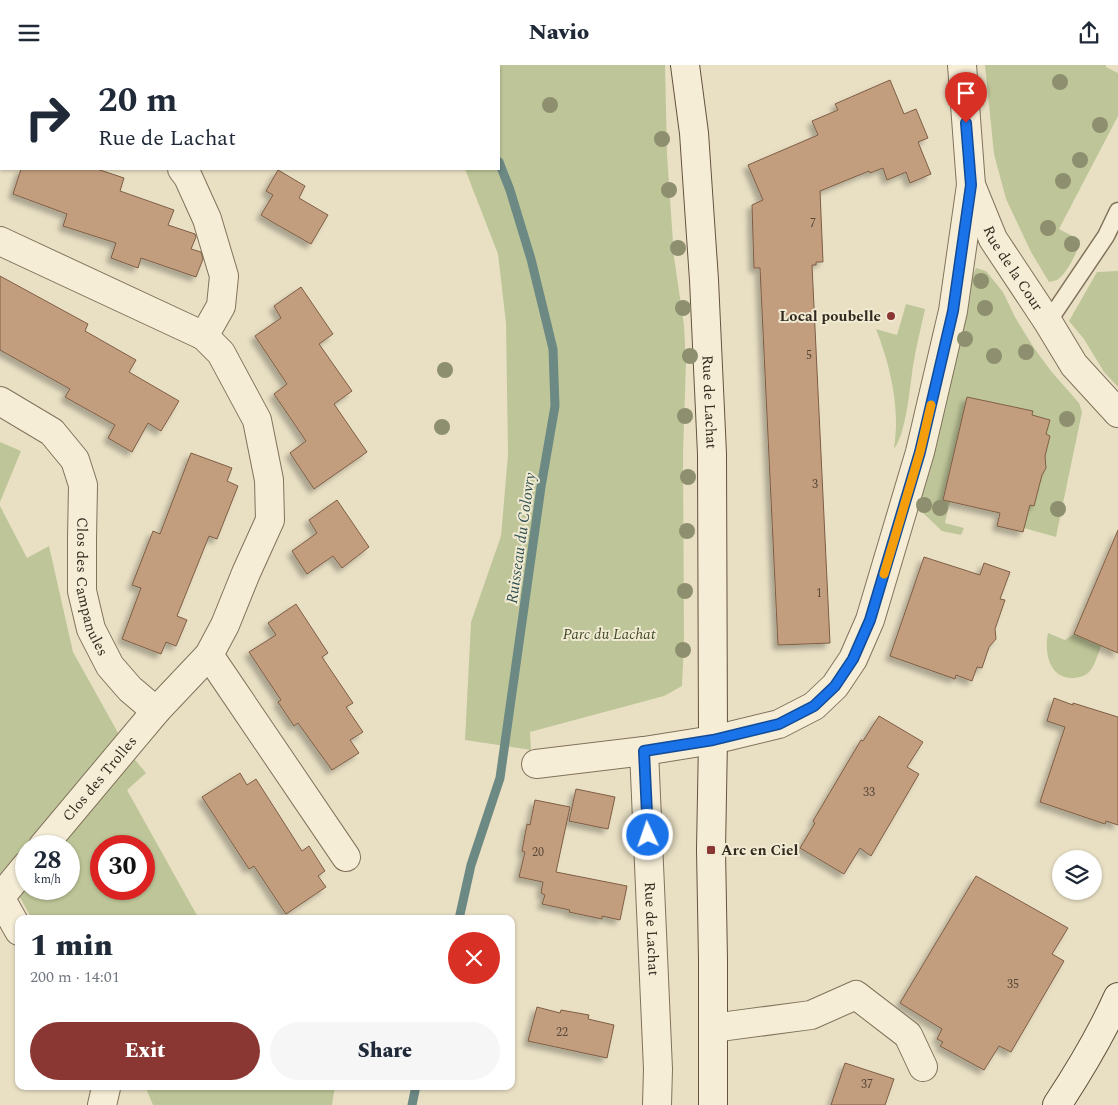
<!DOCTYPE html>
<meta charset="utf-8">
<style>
body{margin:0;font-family:Spectral,serif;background:#f6f6f7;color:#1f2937;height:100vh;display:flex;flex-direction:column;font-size:19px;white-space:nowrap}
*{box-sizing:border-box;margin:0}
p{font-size:16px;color:#747a83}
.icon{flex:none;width:28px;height:28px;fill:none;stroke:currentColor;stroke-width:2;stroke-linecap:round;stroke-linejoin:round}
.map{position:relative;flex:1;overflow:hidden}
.details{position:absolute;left:15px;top:850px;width:500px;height:175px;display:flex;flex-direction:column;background:#fff;border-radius:10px;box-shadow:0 1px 4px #0004}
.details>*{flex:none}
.top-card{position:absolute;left:0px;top:0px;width:500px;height:105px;box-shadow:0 1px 4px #0004;background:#fff;color:#1f2937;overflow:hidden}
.controls{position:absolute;left:1052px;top:785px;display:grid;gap:10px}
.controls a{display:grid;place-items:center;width:50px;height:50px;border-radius:50%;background:#fff;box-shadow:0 1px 4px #0004;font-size:25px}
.speed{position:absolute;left:15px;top:770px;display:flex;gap:10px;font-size:25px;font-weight:700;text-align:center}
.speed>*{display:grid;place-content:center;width:65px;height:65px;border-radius:50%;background:#fff;box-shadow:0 1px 4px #0004;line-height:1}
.speed small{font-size:12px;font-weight:400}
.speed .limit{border:8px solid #d22;background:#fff;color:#111}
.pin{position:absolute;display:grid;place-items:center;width:42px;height:42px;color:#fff;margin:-51px -21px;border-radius:50% 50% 50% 0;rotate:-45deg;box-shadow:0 0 5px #0007}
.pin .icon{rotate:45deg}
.me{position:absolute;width:55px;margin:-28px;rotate:357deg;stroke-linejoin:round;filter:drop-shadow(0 0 4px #0008)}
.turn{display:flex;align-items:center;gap:18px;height:105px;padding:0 15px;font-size:22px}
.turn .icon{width:65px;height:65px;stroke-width:2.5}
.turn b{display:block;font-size:35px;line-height:42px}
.round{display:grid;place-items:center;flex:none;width:52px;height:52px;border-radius:26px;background:#f6f6f7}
.overview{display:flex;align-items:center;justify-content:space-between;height:85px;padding:0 15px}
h1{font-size:30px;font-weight:800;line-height:38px}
.button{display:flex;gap:10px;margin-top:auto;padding:10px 15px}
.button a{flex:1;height:58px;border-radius:30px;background:#8a3733;color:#fff;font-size:20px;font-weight:800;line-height:58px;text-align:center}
.button a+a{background:#f6f6f7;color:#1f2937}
header{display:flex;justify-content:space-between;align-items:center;height:65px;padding:0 15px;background:#fff;font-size:22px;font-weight:800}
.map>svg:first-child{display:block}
.green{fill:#bec699;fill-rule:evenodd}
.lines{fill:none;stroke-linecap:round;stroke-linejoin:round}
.stream{stroke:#6d8984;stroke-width:9}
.building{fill:#c39e7e;stroke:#7e5e45;filter:url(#shadow)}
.lane-casing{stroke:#81725c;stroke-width:19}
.street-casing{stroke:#81725c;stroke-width:30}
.secondary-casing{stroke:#635340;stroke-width:30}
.lane{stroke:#f5edd6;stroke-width:16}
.street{stroke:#f5edd6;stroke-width:28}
.secondary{stroke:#f5edd6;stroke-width:28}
.tree{fill:#8d8f6e}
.route-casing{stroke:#114b97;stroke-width:12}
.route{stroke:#1a73e8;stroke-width:9}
.slow{stroke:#f59e0b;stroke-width:9}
.poi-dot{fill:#8a3733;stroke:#f1ead3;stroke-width:2}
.labels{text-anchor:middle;stroke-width:4;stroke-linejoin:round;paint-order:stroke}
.number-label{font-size:12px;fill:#574737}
.street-label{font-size:15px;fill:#332a1f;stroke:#f1ead3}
.poi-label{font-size:15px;font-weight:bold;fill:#332a1f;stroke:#f1ead3;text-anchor:end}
.park-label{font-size:15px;font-style:italic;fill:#424d28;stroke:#f1ead3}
.water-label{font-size:16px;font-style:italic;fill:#305151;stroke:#f1ead3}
</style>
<header><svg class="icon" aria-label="menu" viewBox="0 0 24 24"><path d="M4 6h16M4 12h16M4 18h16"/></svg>Navio<svg class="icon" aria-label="share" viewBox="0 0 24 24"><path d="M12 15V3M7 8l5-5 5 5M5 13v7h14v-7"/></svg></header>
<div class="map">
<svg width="1118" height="1040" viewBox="0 0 1118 1040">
<defs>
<filter id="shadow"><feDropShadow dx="-4.5" dy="4.5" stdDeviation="2.5" flood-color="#0004"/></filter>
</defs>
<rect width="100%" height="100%" fill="#e9e0c4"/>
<g class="green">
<polygon points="412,0 665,0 667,89 674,192 684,260 686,298 683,388 684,577 682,621 664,631 530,667 531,685 465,675 471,557 501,471 508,390 506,258 498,189 465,104 499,104 499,1 413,1"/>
<path d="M985 0H1106V2L1118 8V51L1059 164 1080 175C1079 185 1066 210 1057 215 1055 216 1052 216 1049 217L1031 187 1006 134 994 89Z"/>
<polygon points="976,203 986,206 1003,227 1015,252 1034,283 1051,306 1079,338 1082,347 1056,472 1024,463 1030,440 1034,441 1043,396 1050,371 1046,369 1050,355 1032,350 1033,346 968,332 943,435 950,437 945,458 964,463 961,470 942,466 922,447 920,435 971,214"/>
<polygon points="1118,206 1118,322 1104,307 1084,274 1069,256 1097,207"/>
<path d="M906 239 925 244C921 263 916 282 913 301 910 322 906 369 894 384 895 375 896 366 896 357 896 326 887 292 876 264L897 270Z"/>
<polygon points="0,377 21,386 0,437"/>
<polygon points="0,441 27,493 49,481 73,587 122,675 38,781 26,781 26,796 0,818"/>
<path d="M1048 568 1065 575 1074 569 1101 581C1098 589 1095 600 1090 606 1086 611 1078 613 1072 613 1049 613 1044 587 1048 568Z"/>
<path d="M131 690 146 708 127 725 199 854H32L18 829 26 819V824H69V781H57ZM101 781H144V824H101Z"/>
<polygon points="145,1021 335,1021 332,1040 153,1040"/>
</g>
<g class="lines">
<g class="stream">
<polyline points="456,0 457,1"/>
<polyline points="459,854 471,800 500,713 541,422 555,341 553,284 531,194 510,125 499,97"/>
<polyline points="412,1040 416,1021"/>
</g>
</g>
<g class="building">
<polygon points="890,15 904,49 916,44 928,73 918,77 931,109 910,118 906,107 887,115 883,103 870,108 869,106 820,126 823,197 816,197 816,200 812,200 830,578 778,580 760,203 754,203 752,140 763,135 748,100 818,70 812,56 838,45 835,39"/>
<polygon points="21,104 97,104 124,113 120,126 174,145 168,160 195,169 196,172 191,184 201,187 203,194 196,212 141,193 138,203 111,193 116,178 63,161 67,149 13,129"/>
<polygon points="278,105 305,121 299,133 328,150 311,179 274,158 261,150 273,130 266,126"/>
<polygon points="0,211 88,259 85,266 136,295 129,307 179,336 161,366 148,358 132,387 108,373 115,360 65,332 70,324 0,285"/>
<polygon points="301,222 333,269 319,279 352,326 334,339 367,387 314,424 290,388 306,376 274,329 287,319 255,271 281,253 274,241"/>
<polygon points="967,332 1033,346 1032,350 1050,355 1046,369 1050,371 1045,391 1046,403 1042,410 1034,441 1030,440 1023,467 997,461 1000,448 943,435"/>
<polygon points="191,388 232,403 227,416 238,421 217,474 209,471 177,551 187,555 176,581 166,577 161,589 122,574 141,523 132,520 153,466 160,469"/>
<polygon points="337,435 369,482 342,503 333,491 307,509 292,486 317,468 309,455"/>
<polygon points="1118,465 1118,588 1074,569"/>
<polygon points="924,492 980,510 984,498 1010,507 1000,534 1005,535 995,564 996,574 989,582 982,603 977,602 972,616 956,610 955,614 890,591"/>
<polygon points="296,539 328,588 322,592 353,638 346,642 363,667 350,675 359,688 332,705 298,658 294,661 278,637 281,635 249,587 276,570 268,558"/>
<polygon points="1054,633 1073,640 1073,638 1118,652 1118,760 1106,756 1105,759 1040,737 1065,662 1047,656"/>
<polygon points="879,651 923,677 907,702 919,709 871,791 860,783 844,809 800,783 815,758 813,756 861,675 863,676"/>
<polygon points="240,708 247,720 256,714 302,786 309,781 325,806 318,811 326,822 286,849 254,801 249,804 202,732"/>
<polygon points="576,724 615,732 608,764 569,756"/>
<polygon points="535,735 570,742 556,807 627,821 620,855 602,851 602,854 569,847 570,845 542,839 545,830 541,828 543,817 519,812 525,787 522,786 527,759 530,760"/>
<polygon points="976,811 1068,863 1052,889 1064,896 1011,987 999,981 984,1005 940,981 943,977 937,974 942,964 900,938"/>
<polygon points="537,942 560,948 561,945 589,950 588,954 614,960 607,993 528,976"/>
<polygon points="845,998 894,1014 885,1040 831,1040"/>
</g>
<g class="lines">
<g class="lane-casing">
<polyline id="lane" points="1048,257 1106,171 1118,146"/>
</g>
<g class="street-casing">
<g id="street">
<path id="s1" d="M962 0 971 120 993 174 1048 257 1074 300 1118 348"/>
<polyline points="0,15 1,16"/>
<polyline points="0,176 204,271"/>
<path id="s2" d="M0 336 52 367 75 395 83 420 82 474V526L91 564 110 601 130 624 156 646"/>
<polyline points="209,590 346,792"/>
<path id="s3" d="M644 686 658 1004 657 1040"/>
<polyline points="536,699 644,686 713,675 779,659 814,641 835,621 853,594 870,555 920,387 953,246 971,120"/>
<path id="s4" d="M43 781 156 646 209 590 225 560 246 508 270 455 269 415 257 355 221 288 204 271 221 241 224 211 207 154 188 112 182 104"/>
<polyline points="0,832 19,866"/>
<polyline points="0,833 26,801"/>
<polyline points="713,963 811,950 856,930 908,970 923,1002"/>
<polyline points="102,1040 106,1023 104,1021"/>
</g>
</g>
<g class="secondary-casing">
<g id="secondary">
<path id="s5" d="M685 0 694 68 704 215 712 389 713 675 711 785 713 895V1040"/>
<path d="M1057 1040C1080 1005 1101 970 1118 932"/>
</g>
</g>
<use href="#lane" class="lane"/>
<use href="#street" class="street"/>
<use href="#secondary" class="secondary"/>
</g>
<g class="tree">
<circle cx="1060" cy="17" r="8"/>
<circle cx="550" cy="40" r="8"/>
<circle cx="1100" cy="60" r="8"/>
<circle cx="662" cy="74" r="8"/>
<circle cx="1080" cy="95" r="8"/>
<circle cx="1063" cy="116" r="8"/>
<circle cx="669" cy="125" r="8"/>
<circle cx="1048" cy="163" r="8"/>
<circle cx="1072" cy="179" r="8"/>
<circle cx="678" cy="183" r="8"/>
<circle cx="981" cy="216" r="8"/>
<circle cx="683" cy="243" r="8"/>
<circle cx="985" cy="243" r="8"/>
<circle cx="965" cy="274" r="8"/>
<circle cx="1026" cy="287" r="8"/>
<circle cx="690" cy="291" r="8"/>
<circle cx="994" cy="291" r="8"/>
<circle cx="445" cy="305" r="8"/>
<circle cx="685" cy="351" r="8"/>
<circle cx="1067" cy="354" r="8"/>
<circle cx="442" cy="362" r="8"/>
<circle cx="688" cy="412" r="8"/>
<circle cx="924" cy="440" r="8"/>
<circle cx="940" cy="443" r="8"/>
<circle cx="1058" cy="444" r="8"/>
<circle cx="687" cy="466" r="8"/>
<circle cx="685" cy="526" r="8"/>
<circle cx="683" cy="585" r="8"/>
</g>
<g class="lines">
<g class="route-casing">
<polyline id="route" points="648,770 644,686 713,675 779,659 814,641 835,621 853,594 870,555 920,387 953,246 971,120 966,58"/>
</g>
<use href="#route" class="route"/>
<polyline class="slow" points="884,509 920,387 931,340"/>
</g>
<g class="poi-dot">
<circle cx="891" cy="251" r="5"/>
<rect x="706" y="780" width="10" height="10" rx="2.5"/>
</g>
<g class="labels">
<g class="number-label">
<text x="813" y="162">7</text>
<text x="809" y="294">5</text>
<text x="815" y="423">3</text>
<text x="819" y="532">1</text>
<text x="869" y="731">33</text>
<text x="538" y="791">20</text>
<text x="1013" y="923">35</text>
<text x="562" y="971">22</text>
<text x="867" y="1023">37</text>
</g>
<g class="street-label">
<text dy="5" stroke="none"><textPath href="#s1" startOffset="214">Rue de la Cour</textPath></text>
<text dy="5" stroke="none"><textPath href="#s5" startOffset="338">Rue de Lachat</textPath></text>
<text dy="5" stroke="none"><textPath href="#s2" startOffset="226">Clos des Campanules</textPath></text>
<text dy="5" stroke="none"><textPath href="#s4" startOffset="88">Clos des Trolles</textPath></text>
<text dy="5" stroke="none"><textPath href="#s3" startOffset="178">Rue de Lachat</textPath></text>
</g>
<g class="poi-label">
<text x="881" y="256">Local poubelle</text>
<text x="721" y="790" text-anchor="start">Arc en Ciel</text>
</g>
<g class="park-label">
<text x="609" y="574">Parc du Lachat</text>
</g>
<g class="water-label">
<text transform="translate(520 473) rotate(-82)" y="6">Ruisseau du Colovry</text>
</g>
</g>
</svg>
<div class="controls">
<a><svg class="icon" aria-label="layers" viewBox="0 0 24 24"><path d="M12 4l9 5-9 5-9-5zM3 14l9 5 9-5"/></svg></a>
</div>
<div class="speed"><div>28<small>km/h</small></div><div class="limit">30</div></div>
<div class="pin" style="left:966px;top:58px;background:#d93025"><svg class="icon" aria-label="arrive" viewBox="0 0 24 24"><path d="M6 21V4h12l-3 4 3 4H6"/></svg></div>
<svg class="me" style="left:648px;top:770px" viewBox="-20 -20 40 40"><circle r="17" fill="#1a73e8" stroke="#fff" stroke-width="3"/><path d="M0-11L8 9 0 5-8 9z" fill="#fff"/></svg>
<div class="top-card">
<div class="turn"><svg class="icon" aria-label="right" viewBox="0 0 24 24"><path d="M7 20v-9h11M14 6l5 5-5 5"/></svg><div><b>20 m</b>Rue de Lachat</div></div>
</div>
<section class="details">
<div class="overview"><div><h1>1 min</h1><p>200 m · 14:01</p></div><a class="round" style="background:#d93025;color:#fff"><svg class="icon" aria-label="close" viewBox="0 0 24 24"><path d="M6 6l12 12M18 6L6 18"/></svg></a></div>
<div class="button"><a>Exit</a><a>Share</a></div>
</section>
</div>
